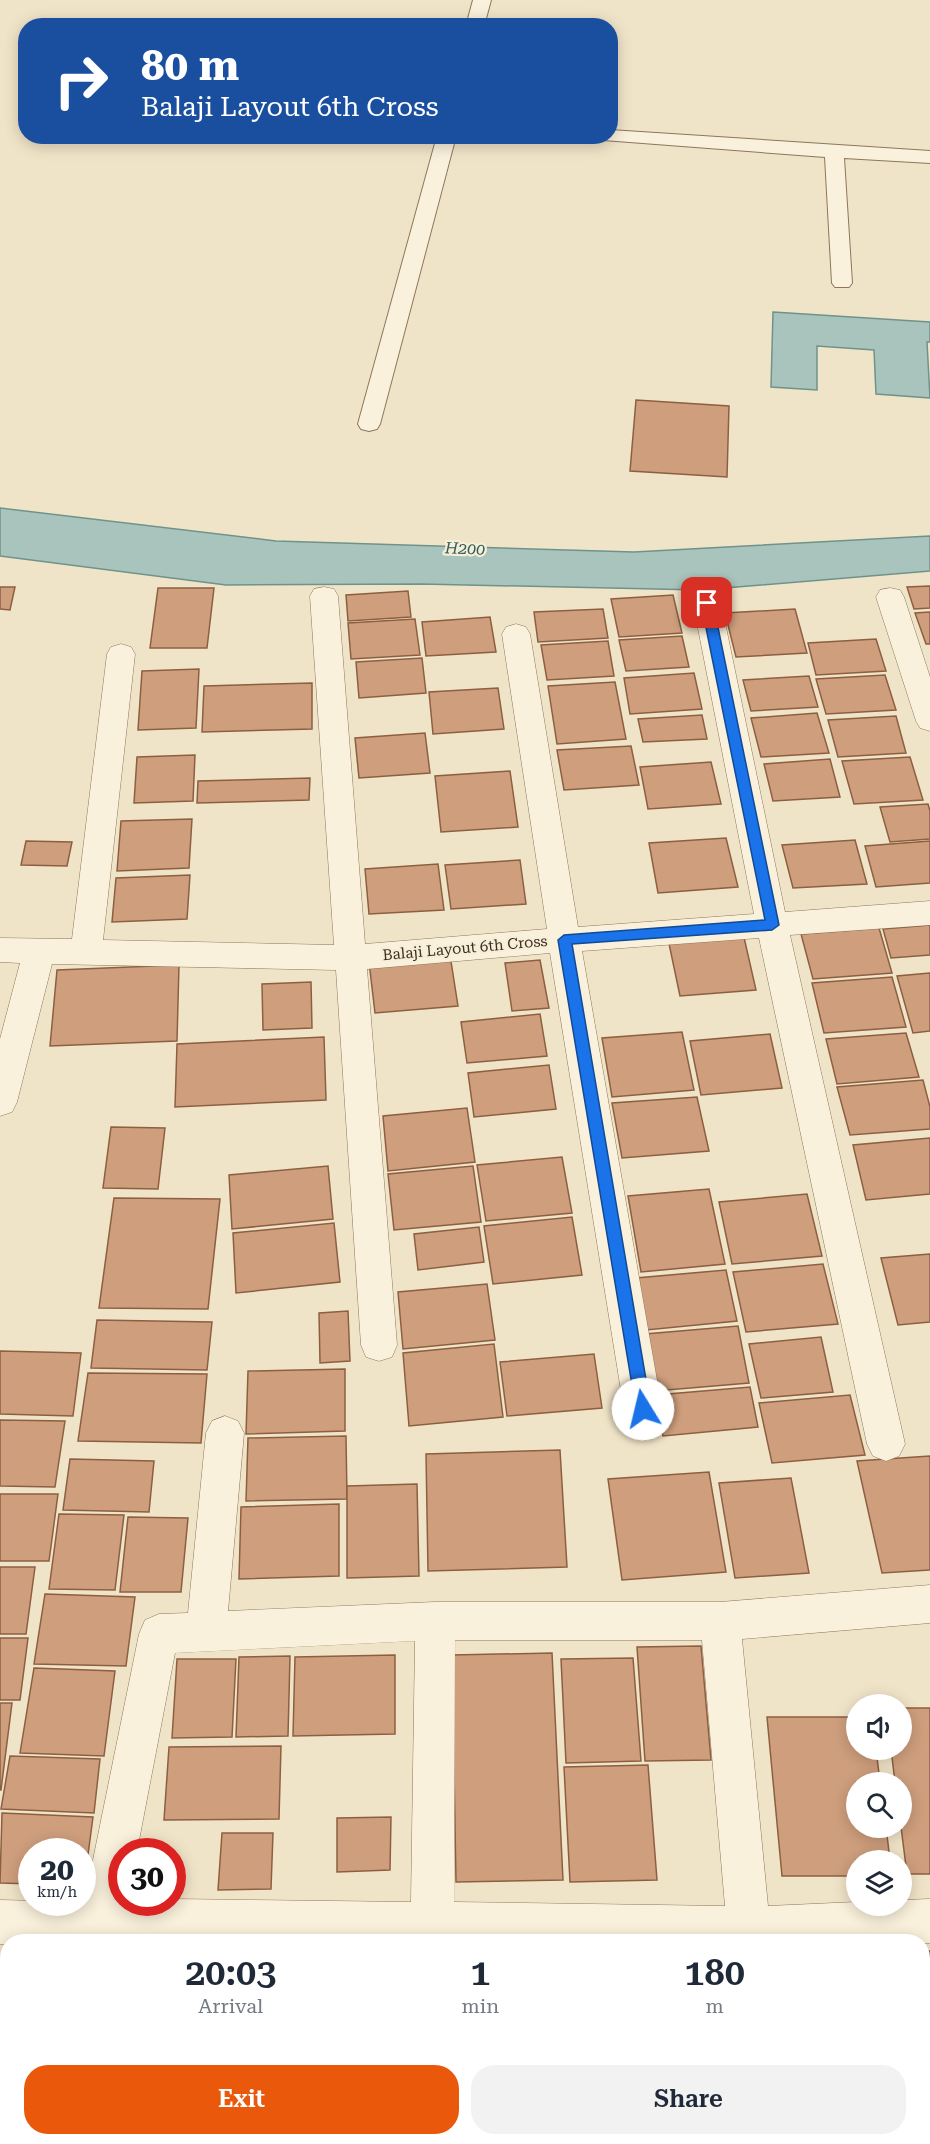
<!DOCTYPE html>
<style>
body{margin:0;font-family:"Roboto Serif",serif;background:#f2f2f3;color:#1f2937;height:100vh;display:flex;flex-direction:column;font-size:22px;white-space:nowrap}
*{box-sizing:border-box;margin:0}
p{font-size:20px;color:#747a83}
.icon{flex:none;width:33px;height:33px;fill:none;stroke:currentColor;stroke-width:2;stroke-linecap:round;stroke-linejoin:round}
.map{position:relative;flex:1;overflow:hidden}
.details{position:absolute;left:0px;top:1934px;width:930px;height:212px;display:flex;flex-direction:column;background:#fff;border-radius:24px 24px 0 0;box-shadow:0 3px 15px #0003}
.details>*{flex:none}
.banner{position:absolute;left:18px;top:18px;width:600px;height:126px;border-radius:24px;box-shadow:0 3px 15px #0003;background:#1a4fa0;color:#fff;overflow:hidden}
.fabs{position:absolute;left:846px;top:1694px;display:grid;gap:12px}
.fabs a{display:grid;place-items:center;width:66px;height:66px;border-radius:50%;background:#fff;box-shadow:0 3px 15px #0003;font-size:30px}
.speed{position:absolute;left:18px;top:1838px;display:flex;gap:12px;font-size:30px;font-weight:700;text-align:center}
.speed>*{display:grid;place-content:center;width:78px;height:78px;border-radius:50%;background:#fff;box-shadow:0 3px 15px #0003;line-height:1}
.speed small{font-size:15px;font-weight:400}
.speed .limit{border:9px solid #d22;background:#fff;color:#111}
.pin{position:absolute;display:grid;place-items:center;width:51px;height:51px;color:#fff;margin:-26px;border-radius:12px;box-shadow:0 3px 9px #0006}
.me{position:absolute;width:66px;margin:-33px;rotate:351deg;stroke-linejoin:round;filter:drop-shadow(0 0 4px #0008)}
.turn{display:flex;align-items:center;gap:21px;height:126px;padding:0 24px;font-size:27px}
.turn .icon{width:78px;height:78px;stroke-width:2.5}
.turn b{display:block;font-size:42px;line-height:51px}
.eta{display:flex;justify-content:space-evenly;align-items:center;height:102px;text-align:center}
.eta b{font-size:36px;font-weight:600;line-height:42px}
.cta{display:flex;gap:12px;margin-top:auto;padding:12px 24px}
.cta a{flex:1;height:69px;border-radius:24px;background:#ea580c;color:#fff;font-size:24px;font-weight:600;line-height:69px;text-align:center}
.cta a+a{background:#f2f2f3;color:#1f2937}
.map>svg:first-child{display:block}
.water{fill:#a9c4bc;stroke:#6f938a;stroke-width:1.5}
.building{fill:#cf9f7d;stroke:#8d5f41;stroke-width:1.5}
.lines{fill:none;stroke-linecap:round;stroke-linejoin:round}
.service-casing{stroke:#8d765c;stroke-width:2}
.minor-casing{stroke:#8d765c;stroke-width:1}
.service{fill:#faf1dc;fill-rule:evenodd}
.minor{fill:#faf1dc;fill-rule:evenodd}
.route{fill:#1a73e8;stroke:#114b97;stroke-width:1.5}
.labels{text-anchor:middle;stroke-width:4.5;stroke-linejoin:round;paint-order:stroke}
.street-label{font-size:15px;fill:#3d2e20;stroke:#f7eed8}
.water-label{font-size:16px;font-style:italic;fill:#2f5d5a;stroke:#f7eed8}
</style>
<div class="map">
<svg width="930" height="2144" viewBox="0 0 930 2144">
<rect width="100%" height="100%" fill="#f0e4c8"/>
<g class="water">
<polygon points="773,312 930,322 930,342 927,342 930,398 876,394 874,350 817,346 817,390 771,387"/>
<polygon points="0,508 276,541 634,552 930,536 930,571 701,590 421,584 226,585 0,556"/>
</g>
<g class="building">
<polygon points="636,400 729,406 727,477 630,471"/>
<polygon points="930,586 930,608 914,609 907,587"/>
<polygon points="0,587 15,587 10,610 0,609"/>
<polygon points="158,588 214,588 207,648 150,648"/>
<polygon points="408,591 411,617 348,621 346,595"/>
<polygon points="673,595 682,633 619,637 611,599"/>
<polygon points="603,609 608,638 538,642 534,612"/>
<polygon points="795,609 807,653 736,657 725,613"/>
<polygon points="930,612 930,644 926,644 915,613"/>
<polygon points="490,617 496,652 426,656 422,622"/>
<polygon points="415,619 420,655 351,659 348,623"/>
<polygon points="682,636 689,667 626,671 619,640"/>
<polygon points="876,639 886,671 816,675 808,643"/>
<polygon points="608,641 614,676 547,680 541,645"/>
<polygon points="422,658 426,693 359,698 356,662"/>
<polygon points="199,669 196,728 138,730 142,671"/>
<polygon points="694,673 702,709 630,714 624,678"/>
<polygon points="885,675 896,710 826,714 816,679"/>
<polygon points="809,676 818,707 751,711 743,680"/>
<polygon points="615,682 626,739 557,744 548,686"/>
<polygon points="312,683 312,729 202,732 204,686"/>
<polygon points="498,688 504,729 433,734 429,692"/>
<polygon points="817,713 829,753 761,757 751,718"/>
<polygon points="702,715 707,739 643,742 638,719"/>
<polygon points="896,716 906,753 838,757 828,720"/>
<polygon points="425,733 430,773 359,778 355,738"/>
<polygon points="631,746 639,785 564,790 557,750"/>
<polygon points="195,755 193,801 134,803 137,757"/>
<polygon points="910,757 923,800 854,804 842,761"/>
<polygon points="830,759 840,797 773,801 764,764"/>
<polygon points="711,762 721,804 648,809 640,767"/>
<polygon points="510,771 518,827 441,832 435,776"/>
<polygon points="310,778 309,800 197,803 198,781"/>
<polygon points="928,804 930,811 930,839 890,842 880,807"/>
<polygon points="192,819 189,868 117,871 121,821"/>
<polygon points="726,838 738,887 658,893 649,843"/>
<polygon points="855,840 867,884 793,888 782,845"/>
<polygon points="26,841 72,842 67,866 21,865"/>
<polygon points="930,841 930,883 876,887 865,846"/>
<polygon points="520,860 526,904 451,909 445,865"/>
<polygon points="438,864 444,910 369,914 365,869"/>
<polygon points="190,875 187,919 112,922 116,878"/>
<polygon points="930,925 930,955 891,958 883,929"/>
<polygon points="879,928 892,973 813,979 801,934"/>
<polygon points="743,933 756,990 680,996 668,939"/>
<polygon points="450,955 458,1006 375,1013 369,962"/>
<polygon points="540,960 549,1008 512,1011 505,963"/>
<polygon points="179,965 177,1041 50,1046 57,970"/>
<polygon points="930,973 930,1031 913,1033 897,976"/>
<polygon points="892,977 906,1027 824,1033 812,983"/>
<polygon points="311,982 312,1028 263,1030 262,984"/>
<polygon points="540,1014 547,1056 467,1063 461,1022"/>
<polygon points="682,1032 694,1090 612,1097 602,1038"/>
<polygon points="906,1033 919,1077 837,1084 826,1039"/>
<polygon points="770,1034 782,1088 701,1095 690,1041"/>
<polygon points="324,1037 326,1100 175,1107 177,1044"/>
<polygon points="549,1065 556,1109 474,1117 468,1073"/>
<polygon points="923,1080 930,1107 930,1129 850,1135 837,1087"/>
<polygon points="697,1097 709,1151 622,1158 612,1103"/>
<polygon points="467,1108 475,1162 388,1171 383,1116"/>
<polygon points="111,1127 165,1128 158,1189 103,1188"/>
<polygon points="930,1138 930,1194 866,1200 853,1145"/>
<polygon points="562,1157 572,1213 486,1221 477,1165"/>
<polygon points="328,1166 333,1219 232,1229 229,1175"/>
<polygon points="473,1166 481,1222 394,1230 388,1174"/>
<polygon points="709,1189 725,1264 641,1272 628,1196"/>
<polygon points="807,1194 822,1256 732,1264 719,1202"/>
<polygon points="114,1198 220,1199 208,1309 99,1308"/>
<polygon points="572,1217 582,1275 493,1284 484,1226"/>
<polygon points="334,1223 340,1282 236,1293 233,1233"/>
<polygon points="479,1227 484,1262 418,1270 414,1234"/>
<polygon points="930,1254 930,1322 898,1325 881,1258"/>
<polygon points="823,1264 838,1324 746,1332 733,1272"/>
<polygon points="726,1270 737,1321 646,1330 636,1278"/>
<polygon points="487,1284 495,1340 403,1349 398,1292"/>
<polygon points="348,1311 350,1361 320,1363 319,1313"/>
<polygon points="97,1320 212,1322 207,1370 91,1368"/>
<polygon points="738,1326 749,1383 655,1391 645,1334"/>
<polygon points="821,1337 833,1392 761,1398 749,1344"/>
<polygon points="494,1344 503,1417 409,1426 403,1353"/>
<polygon points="0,1351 81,1353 73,1416 0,1414"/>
<polygon points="594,1354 602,1408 507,1416 500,1362"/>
<polygon points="345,1369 345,1431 246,1434 248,1371"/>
<polygon points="88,1373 207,1374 201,1443 78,1441"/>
<polygon points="750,1387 758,1427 663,1436 656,1395"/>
<polygon points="850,1395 865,1455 772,1463 759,1403"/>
<polygon points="0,1420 65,1421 55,1487 0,1486"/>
<polygon points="346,1436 347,1499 246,1501 248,1438"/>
<polygon points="560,1450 567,1567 428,1571 426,1454"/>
<polygon points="930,1456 930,1570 882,1573 857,1461"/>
<polygon points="70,1459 154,1461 149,1512 63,1510"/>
<polygon points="709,1472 726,1572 622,1580 608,1479"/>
<polygon points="791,1478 809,1573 735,1578 719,1483"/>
<polygon points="417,1484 419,1576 347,1578 347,1486"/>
<polygon points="0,1494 58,1494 49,1561 0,1561"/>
<polygon points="339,1504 339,1576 239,1579 241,1507"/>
<polygon points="59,1514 124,1515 115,1590 49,1589"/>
<polygon points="128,1517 188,1518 181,1592 120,1592"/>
<polygon points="0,1567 35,1567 26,1634 0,1634"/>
<polygon points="45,1594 135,1597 126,1666 34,1664"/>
<polygon points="0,1638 28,1638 20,1700 0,1700"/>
<polygon points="701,1646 711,1760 645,1761 637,1647"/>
<polygon points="552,1653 563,1880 456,1882 452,1655"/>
<polygon points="395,1655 395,1734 293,1736 295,1657"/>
<polygon points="290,1656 288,1736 236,1737 239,1657"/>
<polygon points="633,1658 641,1761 566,1763 561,1659"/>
<polygon points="177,1659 236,1659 232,1737 172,1738"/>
<polygon points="34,1668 115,1671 104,1756 20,1753"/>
<polygon points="0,1703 12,1703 1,1790 0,1790"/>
<polygon points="902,1708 930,1708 930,1874 907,1874 901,1827 902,1782 895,1782 891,1749 902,1749"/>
<polygon points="767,1717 856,1717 856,1749 876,1749 880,1782 856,1782 856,1827 886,1827 890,1860 856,1860 856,1876 782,1876"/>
<polygon points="281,1746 279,1819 164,1820 169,1747"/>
<polygon points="10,1756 100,1759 94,1813 1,1809"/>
<polygon points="648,1765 657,1880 570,1882 564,1767"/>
<polygon points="2,1813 93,1817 84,1885 82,1851 32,1851 32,1884 0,1883"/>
<polygon points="391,1817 390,1870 337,1872 337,1818"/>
<polygon points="222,1833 273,1833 271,1889 218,1890"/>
<polygon points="922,1951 930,1951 930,2144 787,2144 787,2138 922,2138"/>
<polygon points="3,1964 8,1964 8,2057 0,2057 0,1995"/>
<polygon points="0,2068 8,2068 8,2138 96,2138 96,2144 0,2144"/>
</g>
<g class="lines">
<g class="service-casing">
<g id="service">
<polygon points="473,0 491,0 484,26 466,26"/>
<polygon points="610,130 930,151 930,163 844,158 852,283 849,287 835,287 832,283 825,157 603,140 601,136 610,136"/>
<polygon points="437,136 456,136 380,424 377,429 369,431 361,429 358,424"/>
</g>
</g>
<g class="minor-casing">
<g id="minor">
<polygon points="324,587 334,589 338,596 365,944 547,929 502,634 506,627 516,624 526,627 530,634 578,927 754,914 693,603 697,596 707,594 717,596 721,603 785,912 930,901 930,925 790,935 905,1444 899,1456 886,1461 873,1456 867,1444 759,938 582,951 662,1409 656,1421 643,1426 630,1421 624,1409 550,953 367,969 397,1345 392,1357 379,1361 366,1357 361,1345 336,970 52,964 17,1102 12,1112 0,1116 0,1039 20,963 0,962 0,938 72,939 107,654 111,647 121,644 131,647 135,654 103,940 334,945 310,596 314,589"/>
<polygon points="890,588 900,590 904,597 930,677 930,731 920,728 916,721 876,597 880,590"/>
<path d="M225 1416 238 1421 244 1433 228 1611 435 1602H720L930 1585V1623L742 1639 768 1906 856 1902V1905H902V1900L930 1899V1943L8 1941V1944H0V1900L82 1902 85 1899 139 1634 145 1620 159 1614 188 1613 206 1433 212 1421ZM455 1640H702L725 1906 454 1902ZM415 1641 411 1902 172 1899V1902H122V1851H137L175 1653Z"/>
<rect x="114" y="2138" width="46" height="6"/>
<rect x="455" y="2138" width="46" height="6"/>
<rect x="744" y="2138" width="46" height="6"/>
</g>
</g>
<use href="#service" class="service"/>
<use href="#minor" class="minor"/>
</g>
<polygon class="route" points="707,599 713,603 779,925 772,930 572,944 651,1409 649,1414 643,1416 638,1414 636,1409 558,940 564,935 765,920 701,603"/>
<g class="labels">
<g class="street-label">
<text transform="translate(465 948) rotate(-5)" y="5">Balaji Layout 6th Cross</text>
</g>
<g class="water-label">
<text transform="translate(465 548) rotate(2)" y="6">H200</text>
</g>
</g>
</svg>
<div class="fabs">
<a><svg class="icon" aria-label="sound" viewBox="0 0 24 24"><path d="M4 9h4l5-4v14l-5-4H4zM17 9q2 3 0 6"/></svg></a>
<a><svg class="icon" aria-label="search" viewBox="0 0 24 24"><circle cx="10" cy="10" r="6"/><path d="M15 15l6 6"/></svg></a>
<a><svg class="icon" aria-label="layers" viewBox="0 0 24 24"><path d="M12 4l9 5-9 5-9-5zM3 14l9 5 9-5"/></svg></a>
</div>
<div class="speed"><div>20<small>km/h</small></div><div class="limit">30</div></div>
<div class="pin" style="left:707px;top:603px;background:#d93025"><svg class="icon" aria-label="arrive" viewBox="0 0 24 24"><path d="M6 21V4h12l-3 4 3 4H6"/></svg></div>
<svg class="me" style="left:643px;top:1409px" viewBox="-20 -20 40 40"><circle r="19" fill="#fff"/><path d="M0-13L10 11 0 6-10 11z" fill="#1a73e8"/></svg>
<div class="banner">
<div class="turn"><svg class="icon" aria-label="right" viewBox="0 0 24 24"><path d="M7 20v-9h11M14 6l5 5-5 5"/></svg><div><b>80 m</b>Balaji Layout 6th Cross</div></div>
</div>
<section class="details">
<div class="eta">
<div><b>20:03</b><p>Arrival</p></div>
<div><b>1</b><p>min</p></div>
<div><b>180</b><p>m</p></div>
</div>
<div class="cta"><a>Exit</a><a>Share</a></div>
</section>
</div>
